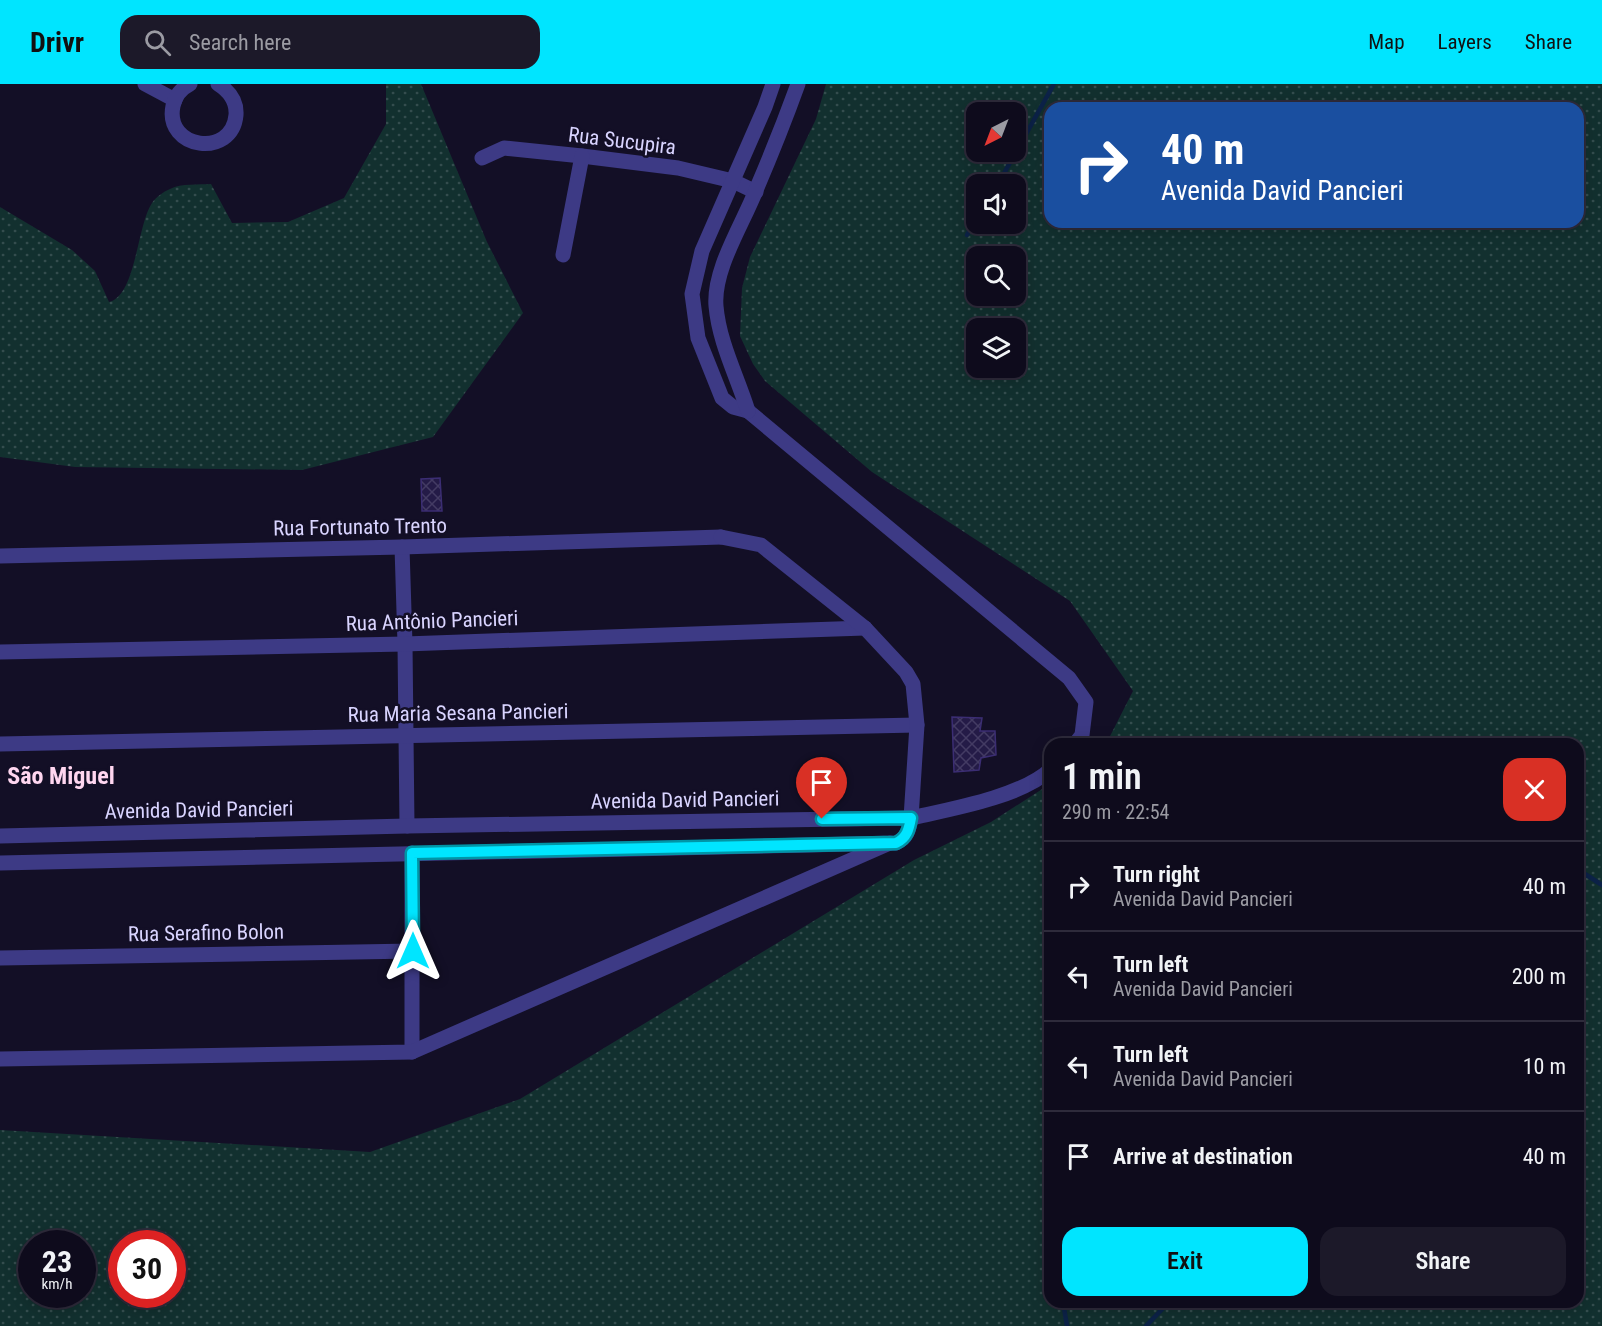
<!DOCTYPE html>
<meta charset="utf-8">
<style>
body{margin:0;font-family:"Roboto Condensed",sans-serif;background:#1c1929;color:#f1f3f6;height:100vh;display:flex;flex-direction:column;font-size:22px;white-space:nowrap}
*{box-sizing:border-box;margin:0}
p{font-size:20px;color:#9b9ba3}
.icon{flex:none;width:33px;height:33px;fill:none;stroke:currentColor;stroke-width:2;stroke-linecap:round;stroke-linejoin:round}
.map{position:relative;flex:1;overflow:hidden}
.panel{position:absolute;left:1044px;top:654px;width:540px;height:570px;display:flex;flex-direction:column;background:#0e0b1c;border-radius:18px;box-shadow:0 3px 15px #0003,0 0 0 2px #2e2b3b}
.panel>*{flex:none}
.hud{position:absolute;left:1044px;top:18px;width:540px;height:126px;border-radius:18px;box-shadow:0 3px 15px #0003,0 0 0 2px #2e2b3b;background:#1a4fa0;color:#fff;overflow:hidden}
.needle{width:39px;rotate:222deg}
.tools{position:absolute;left:966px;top:18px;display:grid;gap:12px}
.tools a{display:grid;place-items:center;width:60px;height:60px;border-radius:12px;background:#0e0b1c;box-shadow:0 3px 15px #0003,0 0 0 2px #2e2b3b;font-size:30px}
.speed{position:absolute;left:18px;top:1146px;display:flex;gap:12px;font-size:30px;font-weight:700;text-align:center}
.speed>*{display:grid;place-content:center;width:78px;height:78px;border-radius:50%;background:#0e0b1c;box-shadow:0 3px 15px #0003,0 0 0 2px #2e2b3b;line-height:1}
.speed small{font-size:15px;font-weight:400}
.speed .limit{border:9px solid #d22;background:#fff;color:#111}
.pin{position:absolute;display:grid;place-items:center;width:51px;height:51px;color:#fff;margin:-62px -26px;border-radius:50% 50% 50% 0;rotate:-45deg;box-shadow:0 0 6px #0007}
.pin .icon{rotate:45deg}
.me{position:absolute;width:66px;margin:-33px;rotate:0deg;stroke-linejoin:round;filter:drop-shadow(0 0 4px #0008)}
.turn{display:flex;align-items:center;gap:21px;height:126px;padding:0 18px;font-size:27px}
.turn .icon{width:78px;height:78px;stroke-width:2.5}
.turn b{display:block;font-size:42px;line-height:51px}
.round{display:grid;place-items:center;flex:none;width:63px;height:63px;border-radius:18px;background:#1c1929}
.overview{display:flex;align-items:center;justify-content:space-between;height:102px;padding:0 18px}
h1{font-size:36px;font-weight:600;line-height:45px}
.primary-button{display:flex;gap:12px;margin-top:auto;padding:12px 18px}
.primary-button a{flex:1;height:69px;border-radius:18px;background:#00e5ff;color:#111;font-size:24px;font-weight:600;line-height:69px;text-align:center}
.primary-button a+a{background:#1c1929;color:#f1f3f6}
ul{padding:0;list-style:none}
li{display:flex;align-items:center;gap:18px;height:90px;padding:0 18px;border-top:2px solid #2e2b3b}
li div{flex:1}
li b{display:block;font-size:22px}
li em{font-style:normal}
header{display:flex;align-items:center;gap:36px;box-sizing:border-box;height:84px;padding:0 30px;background:#00e5ff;color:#111}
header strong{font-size:28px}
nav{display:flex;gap:33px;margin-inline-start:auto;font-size:21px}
.search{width:420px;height:54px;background:#1c1929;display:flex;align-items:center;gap:15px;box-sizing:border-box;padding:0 21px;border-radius:18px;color:#9b9ba3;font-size:22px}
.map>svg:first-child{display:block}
.grass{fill:url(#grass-dots);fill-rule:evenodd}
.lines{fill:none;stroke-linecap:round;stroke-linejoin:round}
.stream{stroke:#0c2248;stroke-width:4.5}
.building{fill:url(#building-cross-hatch);stroke:#3b2d73;stroke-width:1.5}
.minor{stroke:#3d3a85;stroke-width:15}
.tertiary{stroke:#3d3a85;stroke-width:15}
.route-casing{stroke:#0095a6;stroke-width:15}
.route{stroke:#00e5ff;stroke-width:10}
.labels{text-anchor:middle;stroke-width:5;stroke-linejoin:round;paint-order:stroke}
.street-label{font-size:21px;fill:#d9d4ff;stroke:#130f26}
.quarter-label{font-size:24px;font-weight:bold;fill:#ffd6f0;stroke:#130f26}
</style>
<header>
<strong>Drivr</strong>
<div class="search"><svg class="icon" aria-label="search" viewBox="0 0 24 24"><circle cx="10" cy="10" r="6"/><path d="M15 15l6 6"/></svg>Search here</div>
<nav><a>Map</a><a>Layers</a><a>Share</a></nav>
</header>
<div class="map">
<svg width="1602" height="1242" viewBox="0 0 1602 1242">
<defs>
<pattern id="grass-dots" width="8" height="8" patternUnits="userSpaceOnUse" patternTransform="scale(1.5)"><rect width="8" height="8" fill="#12302f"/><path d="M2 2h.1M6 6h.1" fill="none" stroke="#344d4e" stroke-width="1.8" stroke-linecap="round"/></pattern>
<pattern id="building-cross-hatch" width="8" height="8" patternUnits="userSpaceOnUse" patternTransform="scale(1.5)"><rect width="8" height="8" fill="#241b47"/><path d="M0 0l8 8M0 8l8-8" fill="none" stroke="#433b63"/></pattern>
</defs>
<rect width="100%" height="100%" fill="#130f26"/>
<g class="grass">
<path d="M386 0H421L487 158 523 229 433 353 302 386 75 383 0 373V123L72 166 95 187 109 218C136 212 137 141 152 119 156 113 163 108 170 105 182 99 198 101 211 100L232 139 288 138 344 114 386 40Z"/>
<path d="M826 0H1602V1242H0V1046L370 1068 520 1015 914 776 991 738 1050 700V1218H1578V660H1106L1133 607 1070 517 872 388 765 297 753 280 740 252 742 204 750 173 816 35ZM1050 24H1578V138H1050ZM976 28H1016V68H976ZM976 100H1016V140H976ZM976 172H1016V212H976ZM976 244H1016V284H976ZM32 1160H82V1210H32ZM122 1160H172V1210H122Z"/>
</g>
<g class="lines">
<g class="stream">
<polyline points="998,100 1054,0"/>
<polyline points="967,151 976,135"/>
<polyline points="1585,790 1602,801"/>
<polyline points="1063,1218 1067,1242"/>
<polyline points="1146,1242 1169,1218"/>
</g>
</g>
<g class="building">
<polygon points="440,394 442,427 422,427 421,395"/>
<polygon points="952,633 982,634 980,647 995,647 996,671 981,674 979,686 954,688"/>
</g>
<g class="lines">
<g class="minor">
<polyline points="145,0 175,16"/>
<path d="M190 0C182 4 175 12 173 22 164 65 232 75 236 31 237 17 229 7 218 0"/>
<polyline points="482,74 504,64 582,72 678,84 733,97 756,108"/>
<polyline points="563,171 582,72"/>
<polyline points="748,327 1069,594 1086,618 1082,651 1075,660"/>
<polyline points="402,463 405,560 407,742"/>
<polyline points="0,472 402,463 721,453"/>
<polyline points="0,568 405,560 865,544"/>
<polyline points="0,660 917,641"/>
<path d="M911 734C951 725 1020 713 1050 686"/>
<polyline points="0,874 413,867"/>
<polyline points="412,968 412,769"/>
<polyline points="0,975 412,968 890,759"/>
</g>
<g class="tertiary">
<polyline points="748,327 733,323 722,314 698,254 692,210 702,167 765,23 773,0"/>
<path d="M748 327C737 292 719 258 716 222 713 185 743 140 756 106 771 71 785 36 798 0"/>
<polyline points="721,453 761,461 865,544 906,588 913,600 917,641 911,734"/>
<path d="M0 752 407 742 911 734C909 746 907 754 896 759L0 779"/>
</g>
</g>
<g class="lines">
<g class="route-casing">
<path id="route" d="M413 867 412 769 896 759C907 754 909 745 911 734L822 735"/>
</g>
<use href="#route" class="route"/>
</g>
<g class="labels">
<g class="street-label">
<text transform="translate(622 57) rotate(7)" y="7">Rua Sucupira</text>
<text transform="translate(360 443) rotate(-1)" y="7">Rua Fortunato Trento</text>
<text transform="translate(432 537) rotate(-2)" y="7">Rua Antônio Pancieri</text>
<text transform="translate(458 629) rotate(-1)" y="7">Rua Maria Sesana Pancieri</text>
<text transform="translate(685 716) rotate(-1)" y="7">Avenida David Pancieri</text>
<text transform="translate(199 726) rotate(-1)" y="7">Avenida David Pancieri</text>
<text transform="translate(206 849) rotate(-1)" y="7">Rua Serafino Bolon</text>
</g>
<g class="quarter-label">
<text x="61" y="700">São Miguel</text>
</g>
</g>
</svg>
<div class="tools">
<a><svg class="needle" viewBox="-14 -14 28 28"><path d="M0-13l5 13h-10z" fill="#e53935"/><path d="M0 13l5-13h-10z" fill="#9b9ba3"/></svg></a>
<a><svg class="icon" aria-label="sound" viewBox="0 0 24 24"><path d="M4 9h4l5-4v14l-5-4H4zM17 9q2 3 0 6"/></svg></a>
<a><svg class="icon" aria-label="search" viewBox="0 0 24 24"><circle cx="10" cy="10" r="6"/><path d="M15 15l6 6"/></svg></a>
<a><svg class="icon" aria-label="layers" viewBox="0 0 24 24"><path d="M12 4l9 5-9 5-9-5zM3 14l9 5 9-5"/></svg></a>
</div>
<div class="speed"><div>23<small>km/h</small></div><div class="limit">30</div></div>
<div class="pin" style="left:822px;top:735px;background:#d93025"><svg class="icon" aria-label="arrive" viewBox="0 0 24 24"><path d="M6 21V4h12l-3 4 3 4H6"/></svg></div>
<svg class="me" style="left:413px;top:867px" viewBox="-20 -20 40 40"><path d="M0-17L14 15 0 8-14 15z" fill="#00e5ff" stroke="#fff" stroke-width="4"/></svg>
<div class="hud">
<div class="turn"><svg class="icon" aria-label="right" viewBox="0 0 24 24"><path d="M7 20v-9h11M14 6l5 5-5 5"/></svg><div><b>40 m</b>Avenida David Pancieri</div></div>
</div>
<section class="panel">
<div class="overview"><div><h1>1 min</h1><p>290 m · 22:54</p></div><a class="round" style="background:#d93025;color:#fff"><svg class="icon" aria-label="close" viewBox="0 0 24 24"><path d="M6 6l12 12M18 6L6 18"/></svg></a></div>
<ul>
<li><svg class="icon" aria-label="right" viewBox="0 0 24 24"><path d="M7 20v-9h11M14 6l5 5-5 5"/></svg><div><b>Turn right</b><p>Avenida David Pancieri</p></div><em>40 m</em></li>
<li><svg class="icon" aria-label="left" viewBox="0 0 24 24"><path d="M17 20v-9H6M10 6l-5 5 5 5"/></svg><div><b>Turn left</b><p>Avenida David Pancieri</p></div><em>200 m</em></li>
<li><svg class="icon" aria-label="left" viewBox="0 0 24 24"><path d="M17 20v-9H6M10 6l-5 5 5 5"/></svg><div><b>Turn left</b><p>Avenida David Pancieri</p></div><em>10 m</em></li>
<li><svg class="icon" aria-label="arrive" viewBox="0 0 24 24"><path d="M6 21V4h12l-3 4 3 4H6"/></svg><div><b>Arrive at destination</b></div><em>40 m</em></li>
</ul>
<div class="primary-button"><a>Exit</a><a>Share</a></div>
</section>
</div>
